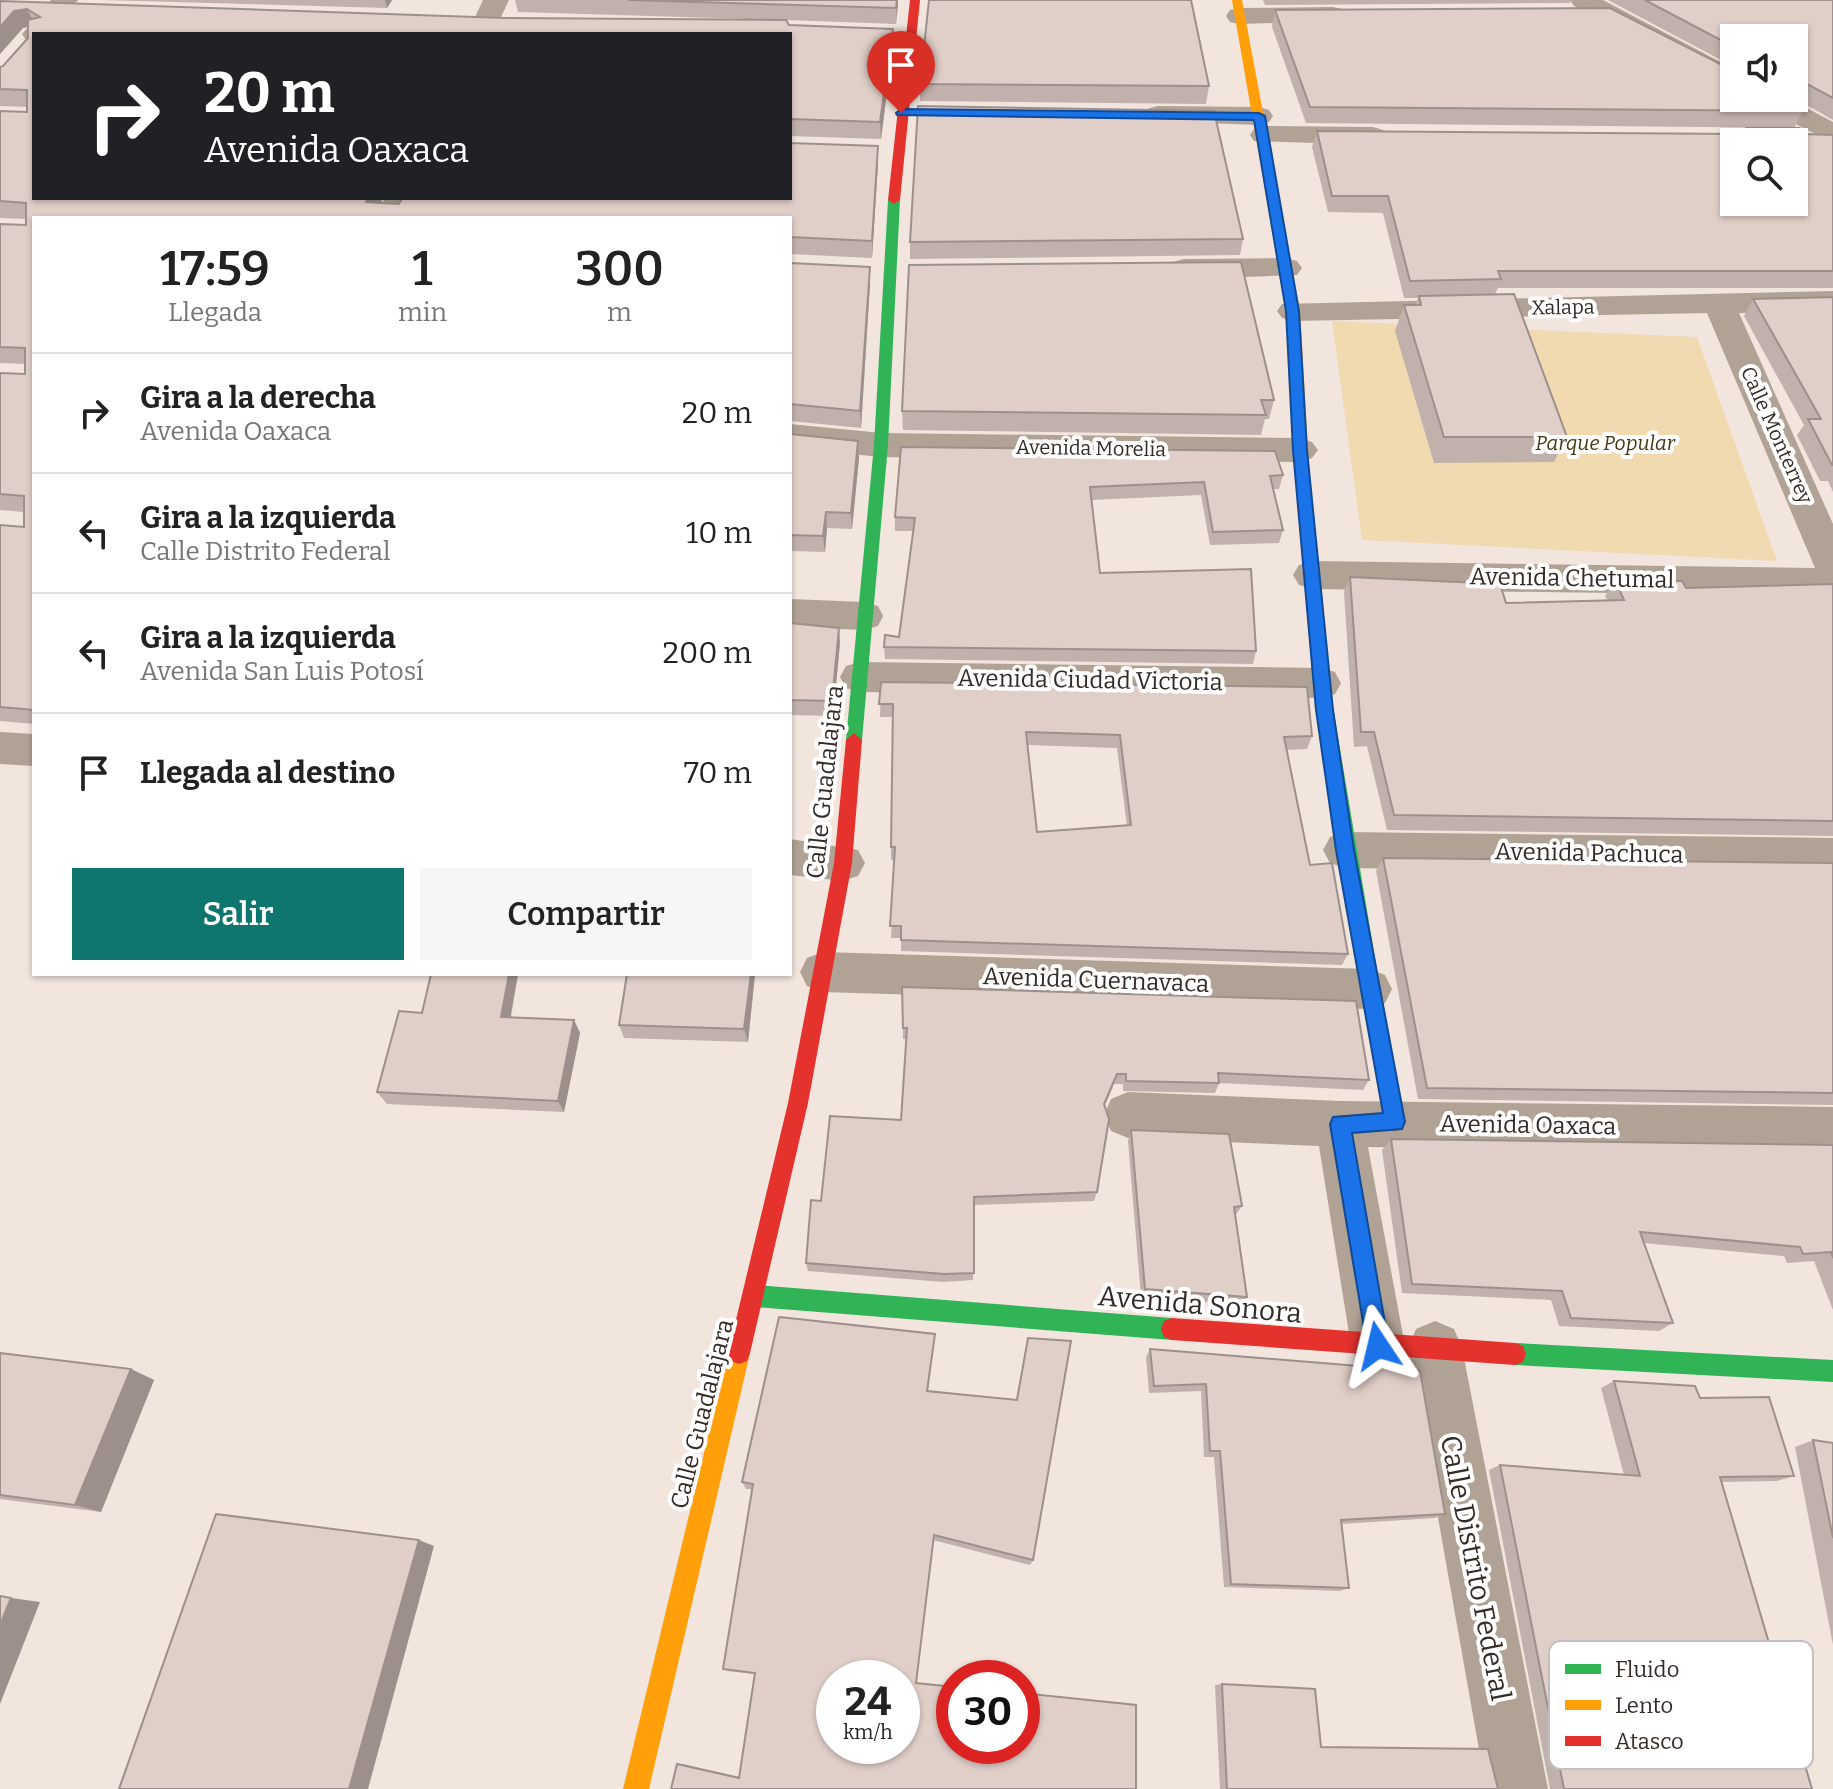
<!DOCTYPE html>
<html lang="es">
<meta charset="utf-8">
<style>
body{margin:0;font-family:Bitter,serif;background:#f6f6f6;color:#222;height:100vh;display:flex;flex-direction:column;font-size:30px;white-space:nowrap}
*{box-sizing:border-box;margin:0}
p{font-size:26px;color:#767676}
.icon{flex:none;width:44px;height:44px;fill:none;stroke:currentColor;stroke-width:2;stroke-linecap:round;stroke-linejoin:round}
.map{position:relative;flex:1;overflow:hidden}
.sheet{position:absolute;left:32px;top:216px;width:760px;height:760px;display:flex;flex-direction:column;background:#fff;border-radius:0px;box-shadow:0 2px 6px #0004}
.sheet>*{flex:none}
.banner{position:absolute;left:32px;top:32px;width:760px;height:168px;border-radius:0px;box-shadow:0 2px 6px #0004;background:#202124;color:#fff;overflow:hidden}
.buttons{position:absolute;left:1720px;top:24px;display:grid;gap:16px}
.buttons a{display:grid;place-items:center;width:88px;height:88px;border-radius:0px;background:#fff;box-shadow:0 2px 6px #0004;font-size:40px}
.speed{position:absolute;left:816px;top:1660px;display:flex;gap:16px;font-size:40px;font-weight:700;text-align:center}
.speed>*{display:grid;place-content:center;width:104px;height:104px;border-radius:50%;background:#fff;box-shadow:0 2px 6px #0004;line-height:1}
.speed small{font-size:20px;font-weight:400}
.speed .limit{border:12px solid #d22;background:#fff;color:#111}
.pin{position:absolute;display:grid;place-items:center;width:68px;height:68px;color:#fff;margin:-82px -34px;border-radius:50% 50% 50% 0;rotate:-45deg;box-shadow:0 0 8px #0007}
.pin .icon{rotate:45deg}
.me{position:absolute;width:88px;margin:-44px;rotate:350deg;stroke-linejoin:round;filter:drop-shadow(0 0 6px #0008)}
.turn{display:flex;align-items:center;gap:28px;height:168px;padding:0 40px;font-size:36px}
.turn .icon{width:104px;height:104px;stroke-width:2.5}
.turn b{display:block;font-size:56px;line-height:68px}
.eta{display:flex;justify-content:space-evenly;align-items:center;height:136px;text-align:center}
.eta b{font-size:48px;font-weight:600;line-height:56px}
.primary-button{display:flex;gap:16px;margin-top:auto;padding:16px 40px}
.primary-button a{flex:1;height:92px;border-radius:0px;background:#0f766e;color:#fff;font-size:32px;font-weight:600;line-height:92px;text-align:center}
.primary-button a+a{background:#f6f6f6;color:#222}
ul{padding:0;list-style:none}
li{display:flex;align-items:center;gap:24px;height:120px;padding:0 40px;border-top:2px solid #e0e0e0}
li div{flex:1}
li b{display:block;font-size:30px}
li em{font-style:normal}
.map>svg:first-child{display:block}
.green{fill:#f1dab0}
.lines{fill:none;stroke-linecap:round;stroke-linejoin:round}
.street{fill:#b0a395;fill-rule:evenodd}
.fast{fill:#30b455;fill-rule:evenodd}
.slow{fill:#ff9f0a;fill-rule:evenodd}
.jam{fill:#e5322d;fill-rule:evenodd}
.wall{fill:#c1b1ac;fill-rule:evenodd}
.shaded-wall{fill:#9d908c}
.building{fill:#e0cec8;stroke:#9d908c;stroke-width:2;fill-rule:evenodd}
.route{fill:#1a73e8;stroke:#114b97;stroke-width:2}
.labels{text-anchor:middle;stroke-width:8;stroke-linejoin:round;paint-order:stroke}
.far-street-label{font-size:20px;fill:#342b26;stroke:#fff}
.far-park-label{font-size:20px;font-style:italic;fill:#473813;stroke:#fff}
.street-label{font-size:24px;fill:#342b26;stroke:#fff}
.near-street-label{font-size:28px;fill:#342b26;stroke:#fff}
.key{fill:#fff;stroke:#c2bfbe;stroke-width:2}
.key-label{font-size:22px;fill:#342b26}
</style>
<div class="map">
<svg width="1833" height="1789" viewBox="0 0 1833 1789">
<rect width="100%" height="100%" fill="#f1e5de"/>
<polygon class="green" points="1332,321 1697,337 1777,561 1362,540"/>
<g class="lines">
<g class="street">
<polygon points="51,0 78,0 49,34 34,34 34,42 26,40 22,34"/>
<polygon points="483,0 509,0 493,34 467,34"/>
<polygon points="1570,0 1603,0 1734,69 1734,88 1574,6"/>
<polygon points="1333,7 1342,9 1346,15 1342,21 1239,24 1230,22 1226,16 1230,10 1239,8"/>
<polygon points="1753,98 1788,98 1833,122 1833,143 1757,104"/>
<polygon points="1157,106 1259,107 1269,110 1273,116 1269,122 1259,125 1147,121 1143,115 1147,109"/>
<polygon points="1264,126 1373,127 1383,130 1387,136 1383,142 1373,145 1254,141 1250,135 1254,129"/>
<polygon points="385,198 415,198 405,218 375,218"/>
<polygon points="1286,258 1297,261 1302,268 1297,275 1184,279 1173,276 1168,269 1173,262 1184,259"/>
<polygon points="1833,291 1833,311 1739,313 1833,524 1833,596 1312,589 1299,585 1293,575 1299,565 1312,561 1815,568 1707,313 1293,321 1282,318 1277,311 1282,304"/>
<polygon points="790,424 881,433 1300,438 1312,442 1318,450 1312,458 1300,462 881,457 790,448"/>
<polygon points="790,599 864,602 878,606 883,616 878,626 864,630 790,627"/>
<polygon points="860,662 1321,668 1335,672 1341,683 1335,694 1321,698 860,692 846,688 840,677 846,666"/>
<polygon points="0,732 34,734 34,766 0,764"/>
<polygon points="1345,832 1833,838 1833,874 1345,868 1330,863 1323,850 1330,837"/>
<polygon points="790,839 858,850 865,863 858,876 843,881 790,875"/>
<polygon points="823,952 1369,969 1385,975 1392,989 1385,1003 1369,1009 823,992 807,986 800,972 807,958"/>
<polygon points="1128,1092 1340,1101 1833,1107 1833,1153 1368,1147 1405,1346 1397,1365 1378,1373 1359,1365 1351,1346 1319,1146 1128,1138 1111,1131 1104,1115 1111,1099"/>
<polygon points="1435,1321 1454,1329 1462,1348 1548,1789 1486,1789 1408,1348 1416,1329"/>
</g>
<g class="fast">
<polygon points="894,196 900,200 888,445 862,740 854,747 846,740 874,445 888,200"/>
<polygon points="1303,480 1310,485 1329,683 1376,964 1374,970 1367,972 1360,970 1358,964 1313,683 1296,485"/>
<polygon points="755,1285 1172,1318 1180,1321 1183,1329 1180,1337 1172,1340 755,1307 747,1304 744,1296 747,1288"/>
<polygon points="1515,1343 1833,1360 1833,1382 1515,1365 1507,1362 1504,1354 1507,1346"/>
</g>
<g class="slow">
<polygon points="1232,0 1242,0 1300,311 1310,485 1303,490 1296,485 1286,311"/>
<polygon points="739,1342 747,1345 750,1353 649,1789 623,1789 728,1353 731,1345"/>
</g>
<g class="jam">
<polygon points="910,0 920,0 900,200 894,204 888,200"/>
<polygon points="854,733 862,740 852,863 808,1103 750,1353 747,1361 739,1364 731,1361 728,1353 788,1103 834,863 846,740"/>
<polygon points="1367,956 1374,958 1376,964 1405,1122 1402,1129 1395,1131 1388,1129 1385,1122 1358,964 1360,958"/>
<polygon points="1172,1318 1515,1343 1523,1346 1526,1354 1523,1362 1515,1365 1172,1340 1164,1337 1161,1329 1164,1321"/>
</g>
</g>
<g class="wall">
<polygon points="101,0 392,0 387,8"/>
<polygon points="515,0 898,0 896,24 786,20 789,25 893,45 881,139 790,136 790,34 34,198 383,198 381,203 399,204 878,146 878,163 872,258 790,254 790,218 34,218 34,724 0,721 0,525 24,527 24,512 0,510 0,373 25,374 25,364 0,363 0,224 26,225 26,219 0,218 0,111 27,112 27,107 0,106 0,67 3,66 28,38 28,27 23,28 0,54 0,1 505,18 780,20 518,12"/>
<polygon points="1263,0 1571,0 1570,3 1265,5"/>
<polygon points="1608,0 1833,0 1833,120 1794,98 1794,38 1734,38 1734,67"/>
<polygon points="1275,10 1734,98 1803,111 1794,128 1306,123 1272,27"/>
<polygon points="920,84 1209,86 1206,104 920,101"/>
<polygon points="1317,131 1833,135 1833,288 1498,288 1495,294 1567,437 1554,462 1434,463 1395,331 1404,305 1415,305 1418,298 1404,298 1383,213 1328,212 1312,147"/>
<polygon points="1243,239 1240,255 910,259 910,242"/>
<polygon points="790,263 870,284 861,428 790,421"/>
<polygon points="1833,297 1833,492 1828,481 1820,481 1797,435 1804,425 1744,316 1753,299"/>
<polygon points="1274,400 1269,419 1265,419 1261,435 903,430 902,411"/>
<polygon points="790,434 858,441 859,458 852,529 827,528 825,552 790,551"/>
<polygon points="901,447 1283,475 1279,489 1273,489 1283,530 1279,543 1210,545 1201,495 1092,500 1100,573 1256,651 1253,664 885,659 884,647 899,637 914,531 895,531 895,517"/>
<polygon points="1350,577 1506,603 1607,600 1605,596 1615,580 1686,588 1833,584 1833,836 1387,830 1367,746 1354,747 1344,592"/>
<polygon points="790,623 840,643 833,716 790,715"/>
<path d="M881 682 1312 736 1307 749 1286 750 1310 865 1348 954 1342 965 901 951V938H891L895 860H891V847L893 717H880ZM1027 745 1117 748 1127 826 1037 832Z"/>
<polygon points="1383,858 1833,863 1833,1105 1418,1099 1376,871"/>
<polygon points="431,974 518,974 511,1017 574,1020 580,1033 564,1112 387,1104 377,1092 422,1013"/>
<polygon points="755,974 748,1042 624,1038 619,1025"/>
<polygon points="902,987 1369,1080 1363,1090 1219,1083 1215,1093 1123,1091 1123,1084 1114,1084 1105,1106 1097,1192 1094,1201 974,1205 973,1280 943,1282 808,1271 806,1263 821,1201 901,1120 906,1039 903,1039"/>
<polygon points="1131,1130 1242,1206 1235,1216 1247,1297 1241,1305 1141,1297 1128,1141"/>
<polygon points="1391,1139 1833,1145 1833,1310 1814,1261 1787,1263 1784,1256 1644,1243 1673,1323 1659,1331 1559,1326 1551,1300 1402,1293 1382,1150"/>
<polygon points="935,1334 928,1391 1016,1400 1028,1338 1033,1560 1030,1565 933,1540 916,1683 1136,1789 671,1789 677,1764 683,1764 740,1777 755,1674 727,1671 723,1669 752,1489 746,1489 742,1482"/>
<polygon points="1150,1349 1445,1514 1435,1518 1341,1524 1349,1588 1340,1591 1224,1587 1214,1457 1204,1457 1201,1391 1149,1393 1146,1357"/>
<polygon points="0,1353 131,1369 154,1380 101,1512 0,1499"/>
<polygon points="1614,1381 1700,1398 1794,1476 1777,1481 1721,1482 1812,1789 1550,1789 1489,1470 1500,1465 1624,1475 1601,1388"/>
<polygon points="1813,1440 1833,1443 1833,1645 1795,1447"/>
<polygon points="1222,1684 1321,1747 1498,1789 1220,1789 1215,1685"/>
</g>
<g class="shaded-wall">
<polygon points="385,0 392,0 387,8"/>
<polygon points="897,0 898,0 898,6 896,24"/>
<polygon points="27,9 35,25 23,28 0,54 0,27 14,11"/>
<polygon points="893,29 893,45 881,139 880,122"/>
<polygon points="878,146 878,163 872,258 872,241"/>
<polygon points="368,198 383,198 372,218 366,202"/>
<polygon points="870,267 870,284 861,428 860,411"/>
<polygon points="858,441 859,458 852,529 851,513"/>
<polygon points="826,512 827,528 825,552 823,536"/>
<polygon points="839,628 840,643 833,716 832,701"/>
<polygon points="509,974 518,974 508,1030 501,1017"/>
<polygon points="751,974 755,974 748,1042 744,1029"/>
<polygon points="574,1020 580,1033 564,1112 558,1101"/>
<polygon points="131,1369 154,1380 101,1512 75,1505"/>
<polygon points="419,1540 434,1546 368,1789 349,1789"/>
<polygon points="11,1598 40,1602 0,1704 0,1625"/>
</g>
<g class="building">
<polygon points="628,0 897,0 896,8"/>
<polygon points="929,0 1191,0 1209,86 920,84"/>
<polygon points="1645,0 1833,0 1833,98 1798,79 1794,79 1794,38 1734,38 1734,47"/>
<polygon points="0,1 505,18 786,20 789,25 893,29 880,122 790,119 790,34 34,34 34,198 368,198 366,202 399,204 402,198 790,198 790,143 878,146 872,241 790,237 790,218 34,218 34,710 0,707 0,525 24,527 24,496 0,494 0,373 25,374 25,348 0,347 0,224 26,225 26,203 0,201 0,111 27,112 27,90 0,89 0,67 3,66 28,38 28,20 40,17 27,9 14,11 0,27"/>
<polygon points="1610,8 1734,71 1734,98 1779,98 1803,111 1310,107 1275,10"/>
<polygon points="918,106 1214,111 1243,239 910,242"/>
<path d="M1746 128H1800L1803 134 1833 135V271H1498L1501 279 1410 281 1388 196H1332L1317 131 1743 134ZM1734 142H1794V202H1734Z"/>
<polygon points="1241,262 1274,400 1261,400 1266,415 902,411 909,265"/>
<polygon points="790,263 870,267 860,411 790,404"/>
<polygon points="1514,294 1567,437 1444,437 1404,305 1421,305 1419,296"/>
<polygon points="1833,297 1833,465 1832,465 1808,419 1821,419 1753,299"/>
<polygon points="790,434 858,441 851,513 826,512 823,536 790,535"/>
<polygon points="901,447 1275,451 1283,475 1270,476 1283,530 1213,532 1204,482 1090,487 1100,573 1251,569 1256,651 884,647 885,635 899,637 915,518 895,517"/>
<polygon points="1350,577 1500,584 1506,603 1624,600 1615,580 1682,581 1686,588 1833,584 1833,821 1394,815 1374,732 1361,732"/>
<polygon points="790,623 839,628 832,701 790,700"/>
<path d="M881 682 1307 687 1312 736 1284 737 1310 865 1332 863 1348 954 901 940V926H890L895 847H891L893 704H879ZM1026 732 1120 735 1131 825 1037 832Z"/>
<polygon points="1383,858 1833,863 1833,1093 1427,1088"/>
<polygon points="431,974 509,974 501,1017 574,1020 558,1101 377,1092 399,1011 422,1013"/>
<polygon points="627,974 751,974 744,1029 619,1025"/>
<polygon points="902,987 1356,1001 1369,1080 1218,1073 1219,1083 1126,1081 1126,1074 1117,1074 1104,1104 1109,1119 1097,1192 974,1197 974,1273 944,1274 806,1263 811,1200 821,1201 830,1116 901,1120 907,1028 903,1028"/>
<polygon points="1131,1130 1229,1134 1242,1206 1234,1207 1247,1297 1145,1289"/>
<polygon points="1391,1139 1833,1145 1833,1258 1831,1252 1803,1254 1800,1247 1640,1232 1673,1323 1571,1318 1562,1291 1412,1284"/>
<path d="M779 1317 935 1334 927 1391 1017 1400 1028 1338 1071 1341 1033 1560 934 1535 916 1683 954 1687V1746H1022V1693L1136 1705V1789H671L677 1764 739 1778 755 1673 723 1669 753 1484 742 1482ZM834 1678H902V1746H834Z"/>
<polygon points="1150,1349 1420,1371 1445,1514 1341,1520 1349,1588 1231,1584 1220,1451 1210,1451 1206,1384 1154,1386"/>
<polygon points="0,1353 131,1369 75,1505 0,1495"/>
<polygon points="1614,1381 1695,1386 1700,1398 1769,1397 1794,1476 1720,1477 1812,1789 1564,1789 1500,1465 1640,1476"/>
<polygon points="1813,1440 1833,1443 1833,1538"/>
<polygon points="216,1514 419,1540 349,1789 119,1789"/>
<polygon points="0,1596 11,1598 0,1625"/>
<polygon points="1222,1684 1315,1689 1321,1747 1488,1749 1498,1789 1227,1789"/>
</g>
<polygon class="route" points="901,109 1259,113 1265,116 1299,311 1307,450 1333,710 1354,850 1405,1122 1402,1129 1352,1133 1389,1346 1385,1354 1378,1357 1370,1354 1367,1346 1330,1124 1333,1117 1383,1113 1336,850 1316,710 1293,450 1286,311 1254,120 897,115 896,113"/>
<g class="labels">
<g class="far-street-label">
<text transform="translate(1563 307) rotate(-1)" y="7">Xalapa</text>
<text transform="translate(1777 435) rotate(66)" y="7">Calle Monterrey</text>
<text transform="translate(1091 448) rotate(1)" y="7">Avenida Morelia</text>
</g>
<g class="far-park-label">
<text x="1605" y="450">Parque Popular</text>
</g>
<g class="street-label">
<text transform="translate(1572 578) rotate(1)" y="8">Avenida Chetumal</text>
<text transform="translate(1090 680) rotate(1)" y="8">Avenida Ciudad Victoria</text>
<text transform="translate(825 782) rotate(-84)" y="8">Calle Guadalajara</text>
<text transform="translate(1589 853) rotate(1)" y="8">Avenida Pachuca</text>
<text transform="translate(1096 980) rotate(2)" y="8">Avenida Cuernavaca</text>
<text transform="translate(1528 1125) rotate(1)" y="8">Avenida Oaxaca</text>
<text transform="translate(702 1414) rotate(-76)" y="8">Calle Guadalajara</text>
</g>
<g class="near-street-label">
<text transform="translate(1200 1304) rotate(5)" y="10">Avenida Sonora</text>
<text transform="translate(1476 1568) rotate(79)" y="10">Calle Distrito Federal</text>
</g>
</g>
<rect x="1549" y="1641" width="264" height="128" rx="12" class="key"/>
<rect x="1565" y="1664" width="36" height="10" fill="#30b455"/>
<rect x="1565" y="1700" width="36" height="10" fill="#ff9f0a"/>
<rect x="1565" y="1736" width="36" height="10" fill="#e5322d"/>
<g class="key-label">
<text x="1615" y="1677">Fluido</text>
<text x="1615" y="1713">Lento</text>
<text x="1615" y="1749">Atasco</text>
</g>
</svg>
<div class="buttons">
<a><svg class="icon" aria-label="sound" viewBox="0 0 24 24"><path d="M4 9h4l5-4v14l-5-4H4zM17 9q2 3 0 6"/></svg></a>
<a><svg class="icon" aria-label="search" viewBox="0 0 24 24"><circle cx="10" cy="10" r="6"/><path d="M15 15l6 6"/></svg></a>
</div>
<div class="speed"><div>24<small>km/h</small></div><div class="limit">30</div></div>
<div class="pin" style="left:901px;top:113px;background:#d93025"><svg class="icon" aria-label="arrive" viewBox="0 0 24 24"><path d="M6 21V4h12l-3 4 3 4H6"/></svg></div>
<svg class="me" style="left:1378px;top:1346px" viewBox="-20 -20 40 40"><path d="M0-17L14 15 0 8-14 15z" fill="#1a73e8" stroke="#fff" stroke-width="4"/></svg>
<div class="banner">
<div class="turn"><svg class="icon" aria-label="right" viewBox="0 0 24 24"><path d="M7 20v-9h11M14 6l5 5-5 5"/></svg><div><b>20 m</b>Avenida Oaxaca</div></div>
</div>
<section class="sheet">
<div class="eta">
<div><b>17:59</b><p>Llegada</p></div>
<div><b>1</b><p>min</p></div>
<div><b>300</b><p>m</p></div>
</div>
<ul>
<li><svg class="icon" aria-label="right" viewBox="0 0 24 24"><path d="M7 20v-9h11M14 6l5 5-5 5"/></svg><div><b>Gira a la derecha</b><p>Avenida Oaxaca</p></div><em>20 m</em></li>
<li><svg class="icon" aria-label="left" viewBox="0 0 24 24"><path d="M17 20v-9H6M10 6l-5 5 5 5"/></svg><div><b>Gira a la izquierda</b><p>Calle Distrito Federal</p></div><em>10 m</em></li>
<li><svg class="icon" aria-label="left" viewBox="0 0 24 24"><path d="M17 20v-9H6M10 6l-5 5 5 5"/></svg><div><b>Gira a la izquierda</b><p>Avenida San Luis Potosí</p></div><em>200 m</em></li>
<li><svg class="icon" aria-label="arrive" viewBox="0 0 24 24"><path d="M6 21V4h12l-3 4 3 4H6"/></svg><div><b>Llegada al destino</b></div><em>70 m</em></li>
</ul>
<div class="primary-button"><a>Salir</a><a>Compartir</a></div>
</section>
</div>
